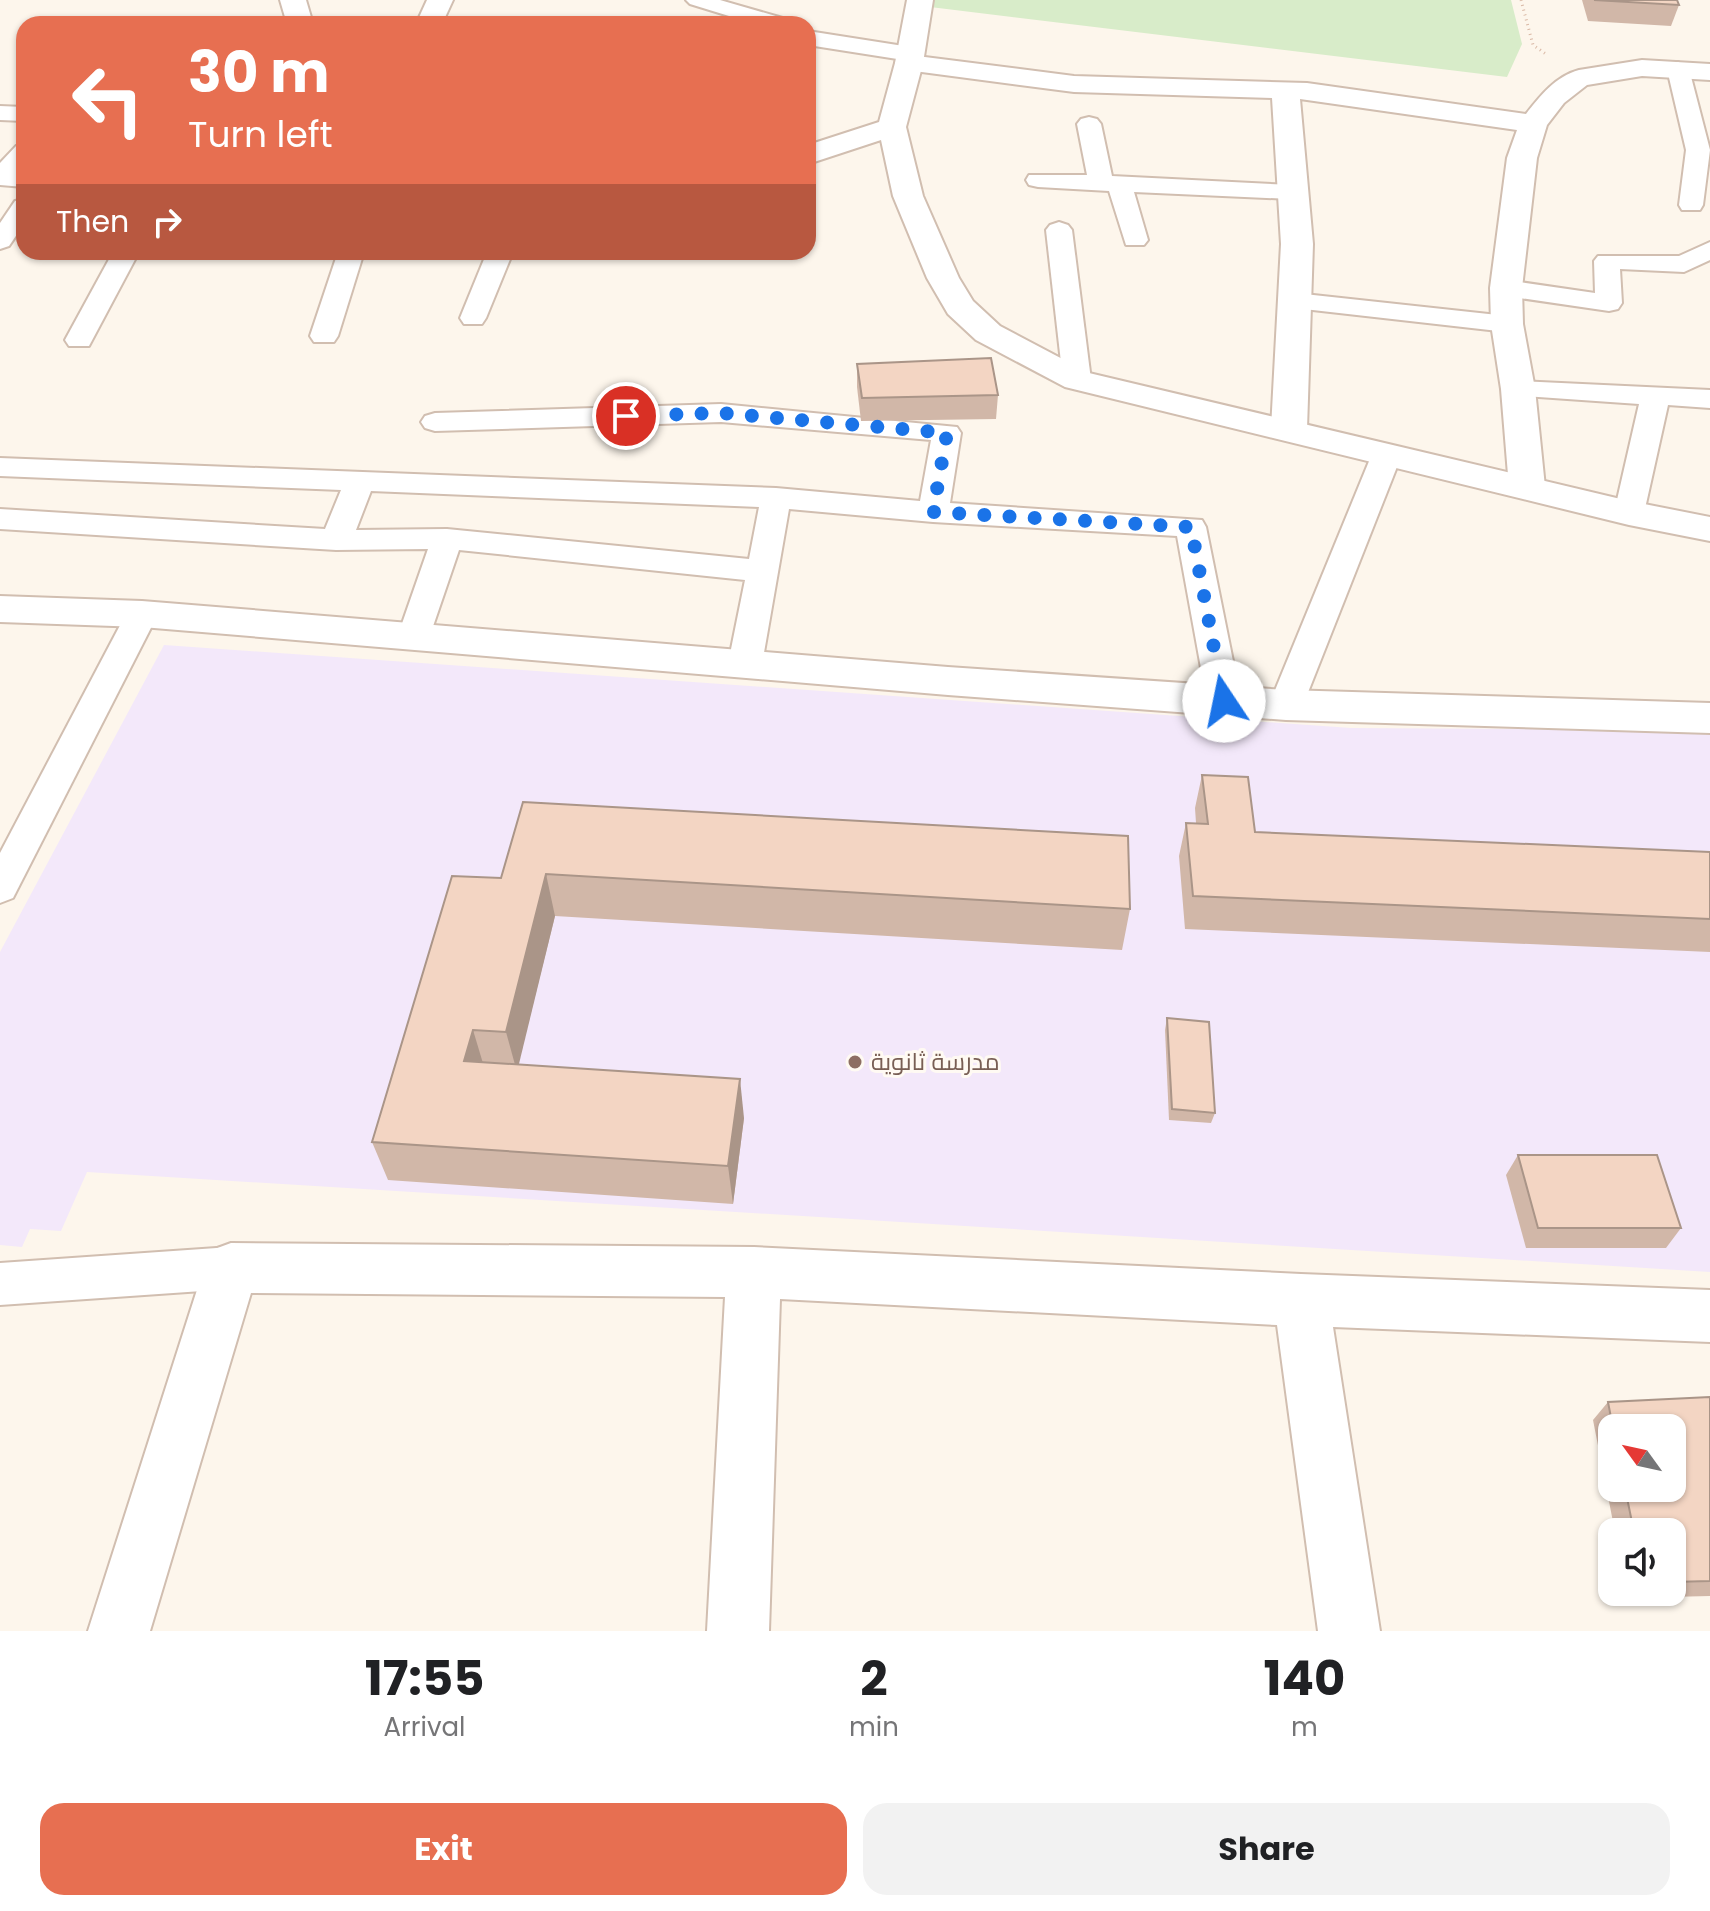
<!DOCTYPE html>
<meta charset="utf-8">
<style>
body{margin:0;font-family:Poppins,Cairo,sans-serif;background:#f2f2f2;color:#202124;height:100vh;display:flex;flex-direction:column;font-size:30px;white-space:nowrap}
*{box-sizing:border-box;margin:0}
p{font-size:26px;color:#757577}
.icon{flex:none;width:44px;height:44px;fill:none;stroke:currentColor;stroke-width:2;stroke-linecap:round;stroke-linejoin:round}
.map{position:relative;height:1631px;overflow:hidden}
.sheet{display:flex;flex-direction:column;background:#fff;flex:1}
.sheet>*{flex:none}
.banner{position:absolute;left:16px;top:16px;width:800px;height:244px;border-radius:24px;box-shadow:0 2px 6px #0004;background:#e76f51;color:#fff;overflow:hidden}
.needle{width:52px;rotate:303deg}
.controls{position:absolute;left:1598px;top:1414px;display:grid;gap:16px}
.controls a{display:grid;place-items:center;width:88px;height:88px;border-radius:16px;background:#fff;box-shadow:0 2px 6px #0004;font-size:40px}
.pin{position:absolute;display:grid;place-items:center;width:68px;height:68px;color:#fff;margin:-34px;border:4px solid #fff;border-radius:50%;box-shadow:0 2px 8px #0007}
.me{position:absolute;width:88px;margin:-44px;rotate:349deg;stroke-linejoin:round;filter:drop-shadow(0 0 6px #0008)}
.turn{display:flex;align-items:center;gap:28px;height:168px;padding:0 40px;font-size:36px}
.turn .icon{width:104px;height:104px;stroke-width:2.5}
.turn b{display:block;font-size:56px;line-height:68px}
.then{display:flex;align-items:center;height:76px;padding:0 40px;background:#0003;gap:16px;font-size:30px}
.eta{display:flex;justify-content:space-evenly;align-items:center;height:136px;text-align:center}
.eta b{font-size:48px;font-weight:700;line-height:56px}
.primary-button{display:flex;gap:16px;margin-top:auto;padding:16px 40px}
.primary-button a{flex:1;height:92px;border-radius:24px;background:#e76f51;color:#fff;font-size:32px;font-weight:700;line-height:92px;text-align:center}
.primary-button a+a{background:#f2f2f2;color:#202124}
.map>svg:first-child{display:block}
.education{fill:#f3e8fa}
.green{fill:#d8ecc9}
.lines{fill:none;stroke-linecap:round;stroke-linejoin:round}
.pedestrian-casing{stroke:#d1beb0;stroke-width:4}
.minor-casing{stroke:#d1beb0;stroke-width:4}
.tertiary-casing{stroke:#d1beb0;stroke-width:4}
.path{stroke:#d9b8a5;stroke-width:3;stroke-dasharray:1 4;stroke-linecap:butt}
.pedestrian{fill:#fff;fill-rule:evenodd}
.minor{fill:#fff;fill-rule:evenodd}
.tertiary{fill:#fff;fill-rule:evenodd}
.wall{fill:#d1b7a8;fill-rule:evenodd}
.shaded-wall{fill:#aa9588}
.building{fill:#f3d5c3;stroke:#aa9588;stroke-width:2}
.route{stroke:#1a73e8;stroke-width:14;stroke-dasharray:0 25.2}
.education-dot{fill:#8d6e63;stroke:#fffaf3;stroke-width:3}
.labels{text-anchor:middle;stroke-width:6;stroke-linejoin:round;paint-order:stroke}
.education-label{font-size:24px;fill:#785e54;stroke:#fffaf3;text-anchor:start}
</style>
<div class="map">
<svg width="1710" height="1631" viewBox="0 0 1710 1631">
<rect width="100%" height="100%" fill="#fdf6ec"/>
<polygon class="education" points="164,645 1351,728 1710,730 1710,1272 87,1172 61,1231 30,1229 22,1247 0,1245 0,952"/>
<polygon class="green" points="925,0 1511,0 1522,44 1507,77 922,6"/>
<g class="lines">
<g class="pedestrian-casing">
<g id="pedestrian">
<polygon points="686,0 720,0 786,19 789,24 755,24 690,4"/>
<polygon points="808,31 910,47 921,54 910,61 808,45"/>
<polygon points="1678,62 1689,69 1710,150 1703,205 1700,210 1682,210 1679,205 1686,150 1667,69"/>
<polygon points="0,106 24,107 24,121 0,120"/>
<polygon points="1089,117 1097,119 1101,124 1112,176 1291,185 1300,187 1303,192 1300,197 1291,199 1134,192 1148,240 1144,245 1126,245 1109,191 1038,187 1029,185 1026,180 1029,175 1087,175 1077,124 1081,119"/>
<polygon points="24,144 24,166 11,181 0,183 0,163 16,146"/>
<polygon points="24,199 24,224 9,246 0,249 0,223 15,201"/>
<polygon points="1059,222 1068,225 1072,230 1091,380 1087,386 1077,388 1067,386 1063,380 1046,230 1050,225"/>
<polygon points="1710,242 1710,260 1684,272 1620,269 1622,303 1618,309 1609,311 1506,296 1497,294 1493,288 1497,282 1506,280 1595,293 1594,261 1598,256 1679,256"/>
<polygon points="113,252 139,252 89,346 69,346 65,340"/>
<polygon points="338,252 364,252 338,336 334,342 314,342 310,336"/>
<polygon points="487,252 513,252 486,318 482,324 464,324 460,318"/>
<polygon points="1295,293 1507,316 1517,318 1520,324 1517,330 1507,332 1286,307 1282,301 1286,295"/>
<polygon points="1518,381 1710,390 1710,408 1668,405 1644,513 1640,520 1629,523 1618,520 1614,513 1639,404 1508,395 1504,389 1508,383"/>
<path d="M721 404 957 427 961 433 950 503 1202 520 1206 527 1241 701 1236 710 1224 713 1212 710 1207 701 1177 536 933 522 789 509 762 664 757 672 745 676 733 672 728 664 745 580 459 550 429 638 425 646 413 649 401 646 397 638 428 549 336 550 0 529V509L325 529 341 490 0 476V458L776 488 920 501 931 440 721 422 435 431 425 428 421 422 425 416 435 413ZM371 491 759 507 749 559 447 529 356 530Z"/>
<polygon points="1387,445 1397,448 1402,454 1303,705 1298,714 1286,717 1274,714 1269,705 1372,454 1377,448"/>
<polygon points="142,603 153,606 158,614 13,898 0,903 0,853 126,614 131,606"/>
<polygon points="231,1247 247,1253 253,1268 247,1283 231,1289 0,1305 0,1263"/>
</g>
</g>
<g class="minor-casing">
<g id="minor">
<polygon points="280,0 306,0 313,24 287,24"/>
<polygon points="427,0 453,0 442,24 416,24"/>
<path d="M909 55 1074 76 1307 83 1526 114C1540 96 1556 76 1579 70L1642 60 1710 64V80L1642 76 1587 85 1564 103 1547 125 1537 158 1522 288 1523 324 1535 389 1545 487 1540 495 1527 499 1514 495 1509 487 1501 389 1491 324 1490 288 1507 158 1517 130 1300 99 1313 244 1307 429 1301 437 1289 440 1277 437 1271 429 1281 244 1272 98 1074 92 899 69 895 63 899 57Z"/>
<polygon points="231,1243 754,1247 1301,1274 1710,1290 1710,1342 1333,1327 1380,1631 1318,1631 1277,1325 780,1299 769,1631 707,1631 725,1297 251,1293 150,1631 88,1631 204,1268 212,1250"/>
</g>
</g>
<g class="tertiary-casing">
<g id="tertiary">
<polygon points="907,0 933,0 923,63 906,127 923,196 959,278 973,301 1000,326 1089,373 1629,501 1710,517 1710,541 1629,525 1065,387 976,340 948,314 927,278 893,196 881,140 808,164 808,145 879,122 895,63"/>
<polygon points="0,167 24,169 24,187 0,185"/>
<polygon points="0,596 142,601 948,667 1286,690 1710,703 1710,733 1286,720 948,695 142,627 0,622"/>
</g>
</g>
<polyline class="path" points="1521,0 1533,45 1546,54"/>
<use href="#pedestrian" class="pedestrian"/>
<use href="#minor" class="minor"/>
<use href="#tertiary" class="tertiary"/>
</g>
<g class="wall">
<polygon points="1582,0 1677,0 1679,5 1671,26 1588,21"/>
<polygon points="857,364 998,395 996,419 861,421 857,387"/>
<polygon points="1202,775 1255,832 1710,852 1710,952 1185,929 1179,856 1186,823 1196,823 1195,808"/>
<polygon points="523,802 1130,909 1122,950 555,916 518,1064 744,1118 733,1204 388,1180 372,1142 501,878"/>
<polygon points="1167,1018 1215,1113 1211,1123 1169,1120 1165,1030"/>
<polygon points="1518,1155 1681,1228 1666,1248 1526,1248 1506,1175"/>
<path d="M1710 1397V1596L1628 1598 1627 1592H1672V1532H1615L1593 1420 1608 1402ZM1612 1428H1672V1488H1612Z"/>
</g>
<g class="shaded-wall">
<polygon points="546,874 555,916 517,1072 506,1032"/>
<polygon points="473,1030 485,1070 464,1061"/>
<polygon points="740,1079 744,1118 733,1204 728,1166"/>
</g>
<g class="building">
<polygon points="1594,0 1677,0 1679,5"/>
<polygon points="991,358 998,395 862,398 857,364"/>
<polygon points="1202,775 1248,777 1255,832 1710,852 1710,919 1193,896 1186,823 1208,824"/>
<polygon points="523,802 1128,836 1130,909 546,874 506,1032 473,1030 464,1061 740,1079 728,1166 372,1142 452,876 501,878"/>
<polygon points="1167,1018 1209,1022 1215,1113 1172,1109"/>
<polygon points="1518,1155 1657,1155 1681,1228 1538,1228"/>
<polygon points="1710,1397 1710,1581 1672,1582 1672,1532 1634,1532 1625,1488 1672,1488 1672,1428 1613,1428 1608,1402"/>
</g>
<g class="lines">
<polyline class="route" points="626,416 721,413 947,433 933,512 1191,527 1224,701"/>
</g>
<circle class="education-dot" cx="855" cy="1062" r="8"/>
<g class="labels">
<g class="education-label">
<text x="871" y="1070">مدرسة ثانوية</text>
</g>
</g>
</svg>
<div class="controls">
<a><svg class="needle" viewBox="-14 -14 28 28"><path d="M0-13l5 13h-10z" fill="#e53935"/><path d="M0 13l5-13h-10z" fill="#757577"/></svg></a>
<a><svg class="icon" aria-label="sound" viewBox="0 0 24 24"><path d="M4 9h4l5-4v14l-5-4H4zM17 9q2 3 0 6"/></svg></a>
</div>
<div class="pin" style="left:626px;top:416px;background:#d93025"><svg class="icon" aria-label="arrive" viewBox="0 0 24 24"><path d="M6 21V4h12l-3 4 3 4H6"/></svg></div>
<svg class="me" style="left:1224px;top:701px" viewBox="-20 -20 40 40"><circle r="19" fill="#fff"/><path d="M0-13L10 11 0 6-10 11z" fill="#1a73e8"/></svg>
<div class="banner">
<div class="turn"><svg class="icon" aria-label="left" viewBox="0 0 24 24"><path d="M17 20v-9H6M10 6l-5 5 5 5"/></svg><div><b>30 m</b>Turn left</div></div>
<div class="then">Then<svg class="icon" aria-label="right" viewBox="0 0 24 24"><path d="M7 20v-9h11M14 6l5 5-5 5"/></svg></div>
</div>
</div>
<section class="sheet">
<div class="eta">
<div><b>17:55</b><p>Arrival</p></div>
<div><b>2</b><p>min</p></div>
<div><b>140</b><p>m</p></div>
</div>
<div class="primary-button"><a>Exit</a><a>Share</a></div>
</section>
